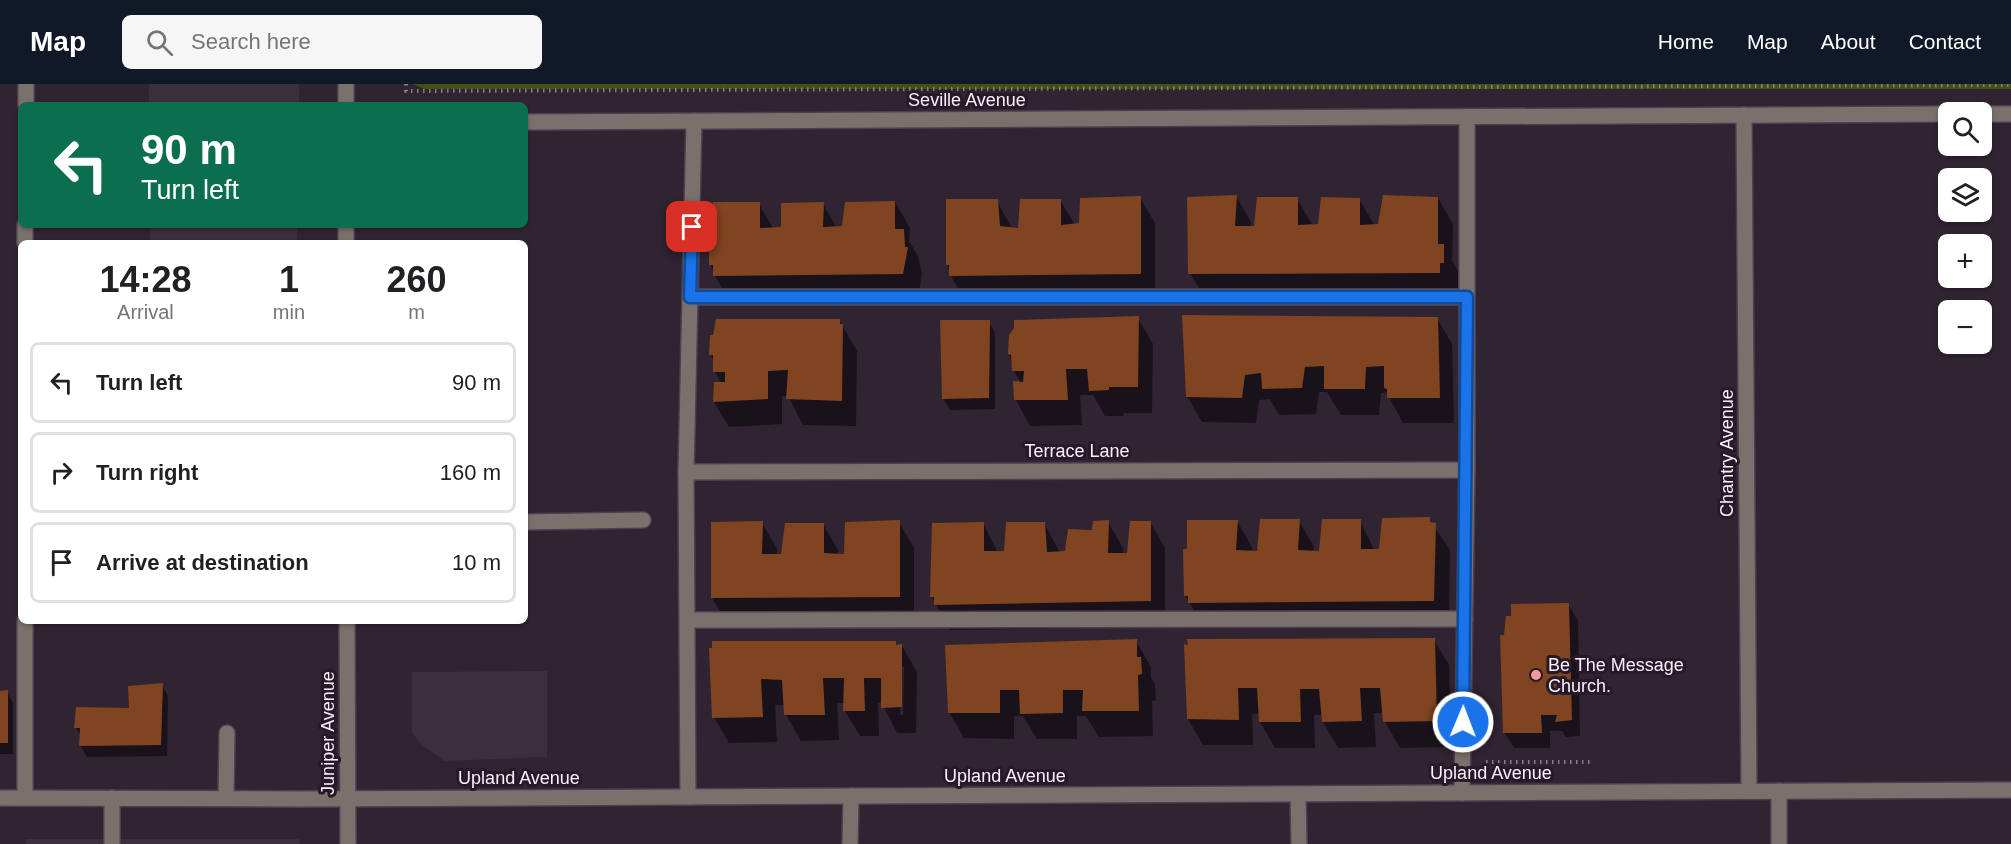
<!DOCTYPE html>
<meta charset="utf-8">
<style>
body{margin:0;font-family:Helvetica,sans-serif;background:#f6f6f6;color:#202124;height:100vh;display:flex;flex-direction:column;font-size:22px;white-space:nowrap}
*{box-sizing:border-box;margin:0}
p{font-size:20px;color:#757577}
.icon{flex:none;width:33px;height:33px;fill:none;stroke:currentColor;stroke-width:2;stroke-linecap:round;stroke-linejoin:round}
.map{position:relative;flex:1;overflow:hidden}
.details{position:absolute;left:18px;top:156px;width:510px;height:384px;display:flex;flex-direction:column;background:#fff;border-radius:9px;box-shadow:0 2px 4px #0004}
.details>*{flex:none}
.top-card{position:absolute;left:18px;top:18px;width:510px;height:126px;border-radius:9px;box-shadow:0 2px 4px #0004;background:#0b6e4f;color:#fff;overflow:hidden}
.fabs{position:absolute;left:1938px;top:18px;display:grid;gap:12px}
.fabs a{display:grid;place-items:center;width:54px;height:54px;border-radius:9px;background:#fff;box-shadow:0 2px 4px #0004;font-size:30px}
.pin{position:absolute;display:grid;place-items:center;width:51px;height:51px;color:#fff;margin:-26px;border-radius:12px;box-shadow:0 3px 9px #0006}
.me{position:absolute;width:66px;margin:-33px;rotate:1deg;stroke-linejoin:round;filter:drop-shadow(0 0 4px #0008)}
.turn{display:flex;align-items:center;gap:21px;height:126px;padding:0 24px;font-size:27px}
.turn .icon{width:78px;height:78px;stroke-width:2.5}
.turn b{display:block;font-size:42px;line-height:51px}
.eta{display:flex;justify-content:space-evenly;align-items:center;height:102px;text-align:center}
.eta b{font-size:36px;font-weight:600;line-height:42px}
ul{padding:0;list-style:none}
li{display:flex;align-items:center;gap:18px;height:81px;margin:0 12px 9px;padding:0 12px;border:3px solid #e0e0e0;border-radius:9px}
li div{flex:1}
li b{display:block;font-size:22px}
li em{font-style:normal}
header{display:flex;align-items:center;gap:36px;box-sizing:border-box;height:84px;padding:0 30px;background:#111827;color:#fff}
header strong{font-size:28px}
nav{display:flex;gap:33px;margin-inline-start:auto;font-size:21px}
.search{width:420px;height:54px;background:#f6f6f6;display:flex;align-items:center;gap:15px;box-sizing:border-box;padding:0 21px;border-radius:9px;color:#757577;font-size:22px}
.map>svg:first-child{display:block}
.commercial{fill:#3b2f3d}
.green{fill:#3c5311}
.shadow{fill:#0007;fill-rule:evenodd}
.building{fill:#814420}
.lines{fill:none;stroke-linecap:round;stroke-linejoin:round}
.minor-casing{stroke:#4c404e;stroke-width:18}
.path{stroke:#887d89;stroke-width:4;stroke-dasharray:1.5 4.5;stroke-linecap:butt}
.minor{stroke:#7b716c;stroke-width:15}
.route-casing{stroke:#114b97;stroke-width:15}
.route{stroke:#1a73e8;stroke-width:10}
.poi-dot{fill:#f59b99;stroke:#261928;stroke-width:2}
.labels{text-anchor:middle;stroke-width:6;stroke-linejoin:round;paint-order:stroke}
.street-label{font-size:18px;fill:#f9f0fa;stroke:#261928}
.poi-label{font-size:18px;fill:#f9f0fa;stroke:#261928;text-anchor:start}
</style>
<header>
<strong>Map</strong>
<div class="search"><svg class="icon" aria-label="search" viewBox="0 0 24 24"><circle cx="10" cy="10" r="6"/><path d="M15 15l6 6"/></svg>Search here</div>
<nav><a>Home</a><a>Map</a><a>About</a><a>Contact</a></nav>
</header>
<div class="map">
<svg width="2011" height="760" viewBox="0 0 2011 760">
<rect width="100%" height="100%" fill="#302332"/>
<g class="commercial">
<rect x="149" y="0" width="150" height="21"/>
<rect x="150" y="141" width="147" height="18"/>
<polygon points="547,587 547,673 444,677 421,660 412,649 412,588"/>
<polygon points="26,755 299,755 300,760 26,760"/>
</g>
<polygon class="green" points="413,0 2011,0 2011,5 424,5"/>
<g class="shadow">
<polygon points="1236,112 1251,138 1251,143 1256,143 1297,115 1312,140 1319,141 1359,115 1375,142 1438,114 1453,140 1452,177 1458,187 1458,204 1454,204 1454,215 1205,215 1190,189"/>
<polygon points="1140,114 1155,139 1155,216 966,218 951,192 947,180 997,117 1012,145 1019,145 1060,116 1075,141"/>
<polygon points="895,118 910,144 909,157 918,172 922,190 918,216 730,218 715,192 711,181 714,163 759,120 773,144 782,144 823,120 837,144 844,144"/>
<polygon points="1184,233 1437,234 1452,260 1454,339 1403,339 1389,313 1389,308 1381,309 1379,331 1341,331 1327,308 1319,308 1316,330 1279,331 1270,315 1259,316 1256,339 1202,338 1187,312"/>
<polygon points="1138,234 1153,260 1152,329 1124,329 1123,332 1105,332 1093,311 1080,311 1082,341 1030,342 1016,316 1021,299 1014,287 1009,270"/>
<polygon points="839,236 857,267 856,342 803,341 788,312 782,312 782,340 729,343 714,318 721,299 715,287 714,277 711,271"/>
<polygon points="989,238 995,249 995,325 950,326 943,314"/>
<polygon points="1429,435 1450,466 1449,543 1204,544 1185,511 1237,437 1252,463 1252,469 1258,469 1299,437 1314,463 1313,468 1320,468 1360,437 1375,467 1380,467"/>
<polygon points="899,438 914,464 914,538 727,539 712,514 762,439 777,465 777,471 783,471 823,440 838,466 838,471 845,472"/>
<polygon points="1108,438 1123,464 1123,470 1128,471 1150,438 1165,464 1165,543 950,546 932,513 983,439 998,469 1006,469 1044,439 1060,469 1067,469"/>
<polygon points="1568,520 1578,537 1580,652 1566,653 1562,647 1550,647 1550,664 1514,664 1504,648 1506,553"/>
<polygon points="1434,556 1449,581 1451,663 1400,664 1385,638 1384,629 1374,629 1376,663 1338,664 1323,638 1323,631 1314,631 1315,664 1275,664 1260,638 1260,630 1252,630 1253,661 1203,661 1188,635 1186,562"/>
<polygon points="1136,557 1151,583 1151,594 1155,600 1156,616 1152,617 1153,652 1099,653 1086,632 1077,632 1077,655 1037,655 1023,632 1014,632 1014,655 964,654 949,628 947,562"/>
<path d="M895 559 897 562H902L917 588 916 649H897L882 619H878L879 652H860L845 627V619H837L839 656 801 657 786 631 785 621H775L777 658 729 659 714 633 711 565ZM901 583H904L903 631H900Z"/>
<polygon points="162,601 168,612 167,672 87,673 80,661 81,652 76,644 130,626"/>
<polygon points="0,608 7,608 13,619 13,670 0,670"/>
</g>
<g class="building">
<polygon points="1237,111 1235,142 1254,142 1257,113 1298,113 1298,141 1318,140 1321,113 1360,114 1360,141 1378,140 1383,111 1438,113 1438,160 1444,160 1444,179 1440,179 1440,189 1188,190 1187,113"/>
<polygon points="1141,112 1141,190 949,192 949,181 946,181 946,115 998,115 1000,142 1018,144 1020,115 1061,115 1061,141 1079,139 1080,114"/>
<polygon points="895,117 895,145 904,145 905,163 908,163 903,190 713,192 713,181 709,181 709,162 713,162 713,118 760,118 760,144 781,143 781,119 824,118 823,143 842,142 845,118"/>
<polygon points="1182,231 1438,233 1440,314 1387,314 1387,305 1384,304 1384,282 1366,283 1365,305 1324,305 1324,282 1305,283 1302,304 1262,305 1261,289 1245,291 1242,314 1186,313"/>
<polygon points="1139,232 1138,303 1109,303 1109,306 1089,307 1087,285 1066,285 1068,316 1014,316 1013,297 1023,298 1024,287 1012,287 1011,271 1008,270 1009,251 1014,244 1014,236"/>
<polygon points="716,235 840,235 840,240 843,240 842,317 786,315 788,286 768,287 768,315 713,318 714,298 725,298 725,288 713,288 713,271 709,271 710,251 713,251"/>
<polygon points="940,236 990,236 989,314 942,315"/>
<polygon points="1430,433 1430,438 1436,439 1434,517 1188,519 1188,512 1184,512 1183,465 1187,465 1187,436 1238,436 1236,466 1257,467 1260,435 1300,435 1298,466 1319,467 1322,435 1361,435 1361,465 1379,465 1382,434"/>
<polygon points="900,436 900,513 711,514 711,438 763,437 762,470 781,470 785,439 824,439 824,469 844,470 845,438"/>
<polygon points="1109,436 1108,469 1127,469 1130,437 1151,437 1151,517 934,521 934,513 930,513 932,439 984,438 984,467 1004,467 1006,438 1045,438 1047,468 1065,467 1068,445 1092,446 1093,437"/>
<polygon points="1569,519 1572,636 1555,638 1557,631 1541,631 1542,649 1503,649 1500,551 1504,551 1506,532 1511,532 1511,520"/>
<polygon points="1435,554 1437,637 1383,638 1380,604 1360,604 1362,637 1322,638 1319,605 1300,605 1301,638 1259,638 1257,604 1238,604 1239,636 1187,635 1184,560 1188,561 1187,555"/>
<polygon points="1137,555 1137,573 1141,573 1142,590 1138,591 1139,627 1082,627 1083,606 1063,606 1063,629 1020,630 1019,606 1000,606 1000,629 948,629 945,561"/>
<polygon points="712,557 896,557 896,561 902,560 902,623 881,624 881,594 864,594 865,627 843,627 844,594 823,594 825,631 784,631 782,596 761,595 763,633 712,634 709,564 712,564"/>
<polygon points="163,599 161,661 79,662 80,644 74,644 76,623 129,624 128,602"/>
<polygon points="8,606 8,659 0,659 0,607"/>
</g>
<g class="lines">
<g class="minor-casing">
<g id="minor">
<polyline points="346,0 346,21"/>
<polyline points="26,21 26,0"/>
<polyline points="1982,30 2011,30"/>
<polyline points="1744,31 1749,707"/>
<polyline points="525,38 1948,30"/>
<polyline points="346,141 346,159"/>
<polyline points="25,159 25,141"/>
<polyline points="690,213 1467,213"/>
<polyline points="686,388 1467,386"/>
<polyline points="525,438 643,436"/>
<polyline points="688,536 1465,535"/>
<polyline points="347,537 348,760"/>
<polyline points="1462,709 1467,386 1467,33"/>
<polyline points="1298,710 1299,760"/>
<polyline points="688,713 686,388 694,37"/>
<polyline points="0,714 299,715 2011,706"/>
<polyline points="25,714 25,537"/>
<polyline points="226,714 227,649"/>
<polyline points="112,760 112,714"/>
<polyline points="850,760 851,712"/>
<polyline points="1779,760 1779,707"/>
</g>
</g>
<g class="path">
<polyline points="406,0 406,7 2011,1"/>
<polyline points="1486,678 1593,678"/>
</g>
<use href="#minor" class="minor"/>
</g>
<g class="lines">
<g class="route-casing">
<polyline id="route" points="692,143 690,213 1467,213 1463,638"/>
</g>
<use href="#route" class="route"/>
</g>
<circle class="poi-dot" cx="1536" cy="591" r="6"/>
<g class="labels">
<g class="street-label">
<text x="967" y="22">Seville Avenue</text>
<text x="1077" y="373">Terrace Lane</text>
<text transform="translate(1727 369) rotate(-90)" y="6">Chantry Avenue</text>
<text transform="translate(328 649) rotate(-90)" y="6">Juniper Avenue</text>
<text x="1491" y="695">Upland Avenue</text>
<text x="1005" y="698">Upland Avenue</text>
<text x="519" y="700">Upland Avenue</text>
</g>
<g class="poi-label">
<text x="1548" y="587">Be The Message<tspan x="1548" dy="21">Church.</tspan></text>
</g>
</g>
</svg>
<div class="fabs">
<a><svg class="icon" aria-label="search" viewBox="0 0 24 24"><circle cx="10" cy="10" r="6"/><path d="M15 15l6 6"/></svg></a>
<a><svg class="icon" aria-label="layers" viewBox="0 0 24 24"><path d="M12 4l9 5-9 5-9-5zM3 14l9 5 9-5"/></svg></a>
<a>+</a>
<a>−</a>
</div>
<div class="pin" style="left:692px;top:143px;background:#d93025"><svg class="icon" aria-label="arrive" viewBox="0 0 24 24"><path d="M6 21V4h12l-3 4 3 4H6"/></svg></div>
<svg class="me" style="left:1463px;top:638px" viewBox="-20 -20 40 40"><circle r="17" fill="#1a73e8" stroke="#fff" stroke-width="3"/><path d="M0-11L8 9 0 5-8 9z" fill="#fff"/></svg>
<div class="top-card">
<div class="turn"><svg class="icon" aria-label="left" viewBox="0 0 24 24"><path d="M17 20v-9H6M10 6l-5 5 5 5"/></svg><div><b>90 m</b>Turn left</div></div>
</div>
<section class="details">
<div class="eta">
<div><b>14:28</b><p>Arrival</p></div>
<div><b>1</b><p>min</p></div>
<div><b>260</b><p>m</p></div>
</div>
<ul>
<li><svg class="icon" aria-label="left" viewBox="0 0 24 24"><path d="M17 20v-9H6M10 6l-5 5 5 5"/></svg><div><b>Turn left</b></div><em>90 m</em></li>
<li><svg class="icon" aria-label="right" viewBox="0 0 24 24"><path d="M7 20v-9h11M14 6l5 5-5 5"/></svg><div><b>Turn right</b></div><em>160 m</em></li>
<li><svg class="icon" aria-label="arrive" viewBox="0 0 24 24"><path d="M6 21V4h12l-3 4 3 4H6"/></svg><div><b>Arrive at destination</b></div><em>10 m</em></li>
</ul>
</section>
</div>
